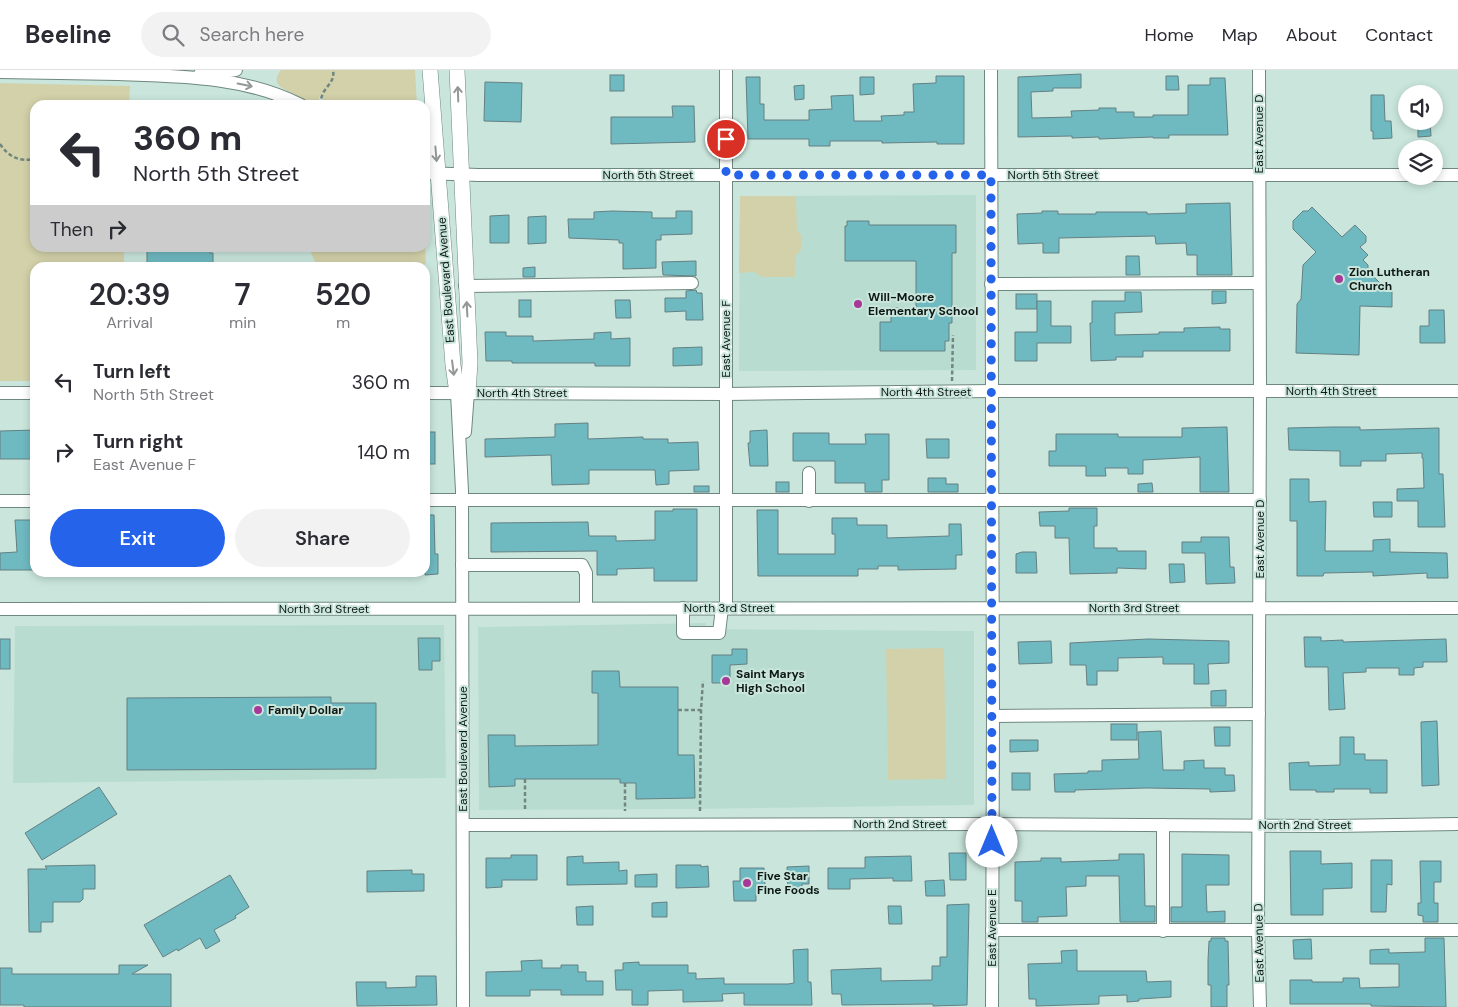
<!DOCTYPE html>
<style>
body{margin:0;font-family:"DM Sans",sans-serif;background:#f2f2f3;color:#2b2b33;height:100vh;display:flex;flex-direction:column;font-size:19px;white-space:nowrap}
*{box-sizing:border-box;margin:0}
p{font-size:16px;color:#7c7c81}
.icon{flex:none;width:28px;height:28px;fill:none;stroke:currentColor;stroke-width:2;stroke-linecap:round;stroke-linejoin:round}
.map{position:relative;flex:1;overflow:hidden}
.details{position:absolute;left:30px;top:192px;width:400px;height:315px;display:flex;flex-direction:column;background:#fff;border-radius:15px;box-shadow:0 2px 8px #0003}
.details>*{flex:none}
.top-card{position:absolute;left:30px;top:30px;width:400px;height:152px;border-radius:15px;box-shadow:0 2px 8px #0003;background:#fff;color:#2b2b33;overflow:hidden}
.buttons{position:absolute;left:1398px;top:15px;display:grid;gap:10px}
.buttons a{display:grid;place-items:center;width:45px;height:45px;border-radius:50%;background:#fff;box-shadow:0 2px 8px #0003;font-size:25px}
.pin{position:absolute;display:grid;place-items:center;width:42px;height:42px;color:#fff;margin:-21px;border:2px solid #fff;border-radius:50%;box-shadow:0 1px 5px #0007}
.me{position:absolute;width:55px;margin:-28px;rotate:0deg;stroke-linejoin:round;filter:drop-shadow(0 0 4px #0008)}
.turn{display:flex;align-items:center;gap:18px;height:105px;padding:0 20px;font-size:22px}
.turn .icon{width:65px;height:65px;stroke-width:2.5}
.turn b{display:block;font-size:35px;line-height:42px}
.then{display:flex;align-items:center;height:48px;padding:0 20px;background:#0003;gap:10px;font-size:19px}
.eta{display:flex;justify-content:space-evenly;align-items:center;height:85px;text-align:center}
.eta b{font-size:30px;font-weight:600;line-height:35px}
.cta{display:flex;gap:10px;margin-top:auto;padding:10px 20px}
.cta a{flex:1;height:58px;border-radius:30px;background:#2563eb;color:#fff;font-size:20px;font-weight:600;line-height:58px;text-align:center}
.cta a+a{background:#f2f2f3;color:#2b2b33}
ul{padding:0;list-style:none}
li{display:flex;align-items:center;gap:15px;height:70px;padding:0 20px}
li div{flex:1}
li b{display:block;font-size:19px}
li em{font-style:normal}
header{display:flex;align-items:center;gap:30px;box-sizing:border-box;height:70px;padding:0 25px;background:#fff;border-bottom:1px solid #e1e1e2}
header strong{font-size:24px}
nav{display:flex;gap:28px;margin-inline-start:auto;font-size:18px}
.search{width:350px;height:45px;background:#f2f2f3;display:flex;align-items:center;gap:12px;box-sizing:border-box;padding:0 18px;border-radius:28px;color:#7c7c81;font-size:19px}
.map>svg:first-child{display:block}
.built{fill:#b8ddd0}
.green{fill:#d2d1a9}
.building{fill:#6fb9c1;stroke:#648083}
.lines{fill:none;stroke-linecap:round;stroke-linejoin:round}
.minor-casing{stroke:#6e887f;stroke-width:14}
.major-casing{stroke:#6e887f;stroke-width:16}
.path{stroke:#72867f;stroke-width:2.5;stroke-dasharray:4 2.5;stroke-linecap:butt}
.minor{stroke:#fff;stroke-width:12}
.major{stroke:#fff;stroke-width:15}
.oneway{stroke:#939796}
.route{stroke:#2563eb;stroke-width:9;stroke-dasharray:0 16.2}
.poi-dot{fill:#a73897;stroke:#cae6dc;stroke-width:2}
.labels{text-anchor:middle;stroke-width:4;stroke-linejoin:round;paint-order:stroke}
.street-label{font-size:12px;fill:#0e1815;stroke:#cae6dc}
.poi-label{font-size:12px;font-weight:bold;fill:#0e1815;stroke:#cae6dc;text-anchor:start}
</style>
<header>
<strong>Beeline</strong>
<div class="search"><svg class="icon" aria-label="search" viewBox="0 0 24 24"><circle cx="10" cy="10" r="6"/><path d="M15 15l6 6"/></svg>Search here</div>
<nav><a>Home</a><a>Map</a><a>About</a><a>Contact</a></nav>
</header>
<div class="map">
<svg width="1458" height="937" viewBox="0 0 1458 937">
<rect width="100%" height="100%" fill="#cae6dc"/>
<g class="built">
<polygon points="976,125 976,300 739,301 740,126"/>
<polygon points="706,553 706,559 974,561 974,735 695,739 479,740 478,557"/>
<polygon points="444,555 446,708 13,713 15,556"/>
</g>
<g class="green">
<path d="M281 0H415L417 35H324L321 24 319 28 320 35C311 35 306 30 298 26 287 20 268 16 281 0Z"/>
<polygon points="0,13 130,16 129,35 35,35 35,178 124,178 124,197 35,198 35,311 0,311"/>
<polygon points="740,126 796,126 797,161 802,166 801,180 796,185 795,207 762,207 754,202 739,203"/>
<polygon points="309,178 425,178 426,193 421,198 317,197"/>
<polygon points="944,578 946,709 888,710 886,579"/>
</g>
<g class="building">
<polygon points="1081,4 1081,18 1053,18 1053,21 1031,22 1032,48 1072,47 1071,41 1099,40 1099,38 1116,38 1116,42 1134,42 1134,47 1153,47 1153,45 1188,45 1188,15 1210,15 1210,8 1225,8 1228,65 1169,65 1169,68 1153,68 1153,67 1099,69 1099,67 1072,68 1072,66 1018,67 1018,7"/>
<rect x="610" y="5" width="14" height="16"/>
<polygon points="936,6 964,6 964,74 937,74 937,72 882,73 882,71 830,71 830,76 809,76 809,69 748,69 746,7 760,7 760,34 764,34 764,50 809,50 809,40 832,39 831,26 853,25 854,51 882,51 881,46 904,45 904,42 914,42 913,14 936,13"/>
<polygon points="1166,6 1178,6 1179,20 1166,20"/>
<polygon points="860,7 874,7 874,24 860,25"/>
<polygon points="485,12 522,13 521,52 484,51"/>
<polygon points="804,15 804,29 795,30 794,16"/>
<polygon points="1371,25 1384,25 1385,51 1391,51 1392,68 1373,69 1373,61 1371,61"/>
<polygon points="672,36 694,36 695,72 611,74 611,47 673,47"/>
<polygon points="1418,51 1430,51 1431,66 1418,67"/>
<polygon points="1230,133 1232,205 1197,205 1197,185 1187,185 1186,173 1156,174 1155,166 1059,168 1059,183 1043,183 1043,173 1018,174 1017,144 1042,143 1042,141 1058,141 1058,144 1096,144 1096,142 1147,142 1147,144 1186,143 1186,134"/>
<polygon points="1312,137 1342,167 1355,155 1366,166 1366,172 1360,177 1368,185 1363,190 1368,195 1368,201 1384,217 1392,217 1392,237 1360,236 1359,285 1296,283 1297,234 1301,229 1303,195 1316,182 1293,159 1293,151 1303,141 1308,141"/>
<polygon points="612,141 652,142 652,148 676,148 676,141 692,141 692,164 661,165 661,170 656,170 656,198 623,199 623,173 619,173 619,170 569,168 568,149 594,149 594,142"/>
<polygon points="509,145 509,173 490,173 490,146"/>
<polygon points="546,146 546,173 528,174 528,147"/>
<polygon points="847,151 869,151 869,155 956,155 956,183 952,183 952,253 949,253 949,271 945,271 945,281 880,281 880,252 891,252 891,238 916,238 916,191 845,191 845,156 847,156"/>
<polygon points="147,178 210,178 210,183 213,183 213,198 150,198 150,193 147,193"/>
<polygon points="1126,186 1139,186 1140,205 1126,205"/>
<polygon points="696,191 696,206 663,205 662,192"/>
<polygon points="535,197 535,207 523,207 523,198"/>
<polygon points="696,220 697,223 702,223 703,250 686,250 686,241 665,242 665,228 686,228 686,221"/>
<polygon points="1212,221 1226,221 1226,233 1212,234"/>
<polygon points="1125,222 1141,222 1142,242 1115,243 1115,265 1159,264 1159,262 1184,262 1184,258 1220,257 1220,259 1230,259 1230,281 1143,281 1143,287 1116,287 1116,290 1091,291 1090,253 1092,253 1092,231 1125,231"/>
<rect x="1016" y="224" width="21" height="15"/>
<rect x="519" y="230" width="12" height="17"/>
<polygon points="615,230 630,230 631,248 616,248"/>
<polygon points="1037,231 1051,231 1051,256 1071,256 1071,273 1037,273 1037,291 1015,291 1015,262 1037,262"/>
<polygon points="1429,240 1444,240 1445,273 1420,273 1420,256 1429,256"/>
<polygon points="485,262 506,262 506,266 533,266 533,271 594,269 594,263 611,262 611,269 630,268 630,296 595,296 595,293 512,293 512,291 486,291"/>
<polygon points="702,277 702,295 673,296 673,278"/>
<polygon points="588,353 588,369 643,367 643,369 668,369 668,373 698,372 699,400 669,401 669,414 656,415 655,400 589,400 589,414 552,415 551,385 485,387 485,369 555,367 555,354"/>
<polygon points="1227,357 1229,422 1200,422 1200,387 1143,390 1143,404 1128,404 1128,398 1105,398 1106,406 1086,406 1086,396 1049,396 1049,381 1056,381 1056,364 1118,364 1118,367 1182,367 1182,358"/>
<polygon points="1332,357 1360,357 1360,360 1439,358 1439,404 1443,404 1445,457 1418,457 1418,431 1397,431 1397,419 1424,418 1423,388 1422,388 1422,383 1386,384 1386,391 1361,391 1361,396 1340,396 1340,381 1289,380 1288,358"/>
<polygon points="35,360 35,389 0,389 0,361"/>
<polygon points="767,360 768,396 750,396 748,373 750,373 750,361"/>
<rect x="425" y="362" width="10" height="32"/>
<polygon points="793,363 829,363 829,374 866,374 865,364 889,364 889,410 882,410 882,422 865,422 865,413 835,413 835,391 793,391"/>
<polygon points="926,369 949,369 949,388 927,388"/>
<polygon points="928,408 946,408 946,414 958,414 958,422 928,422"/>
<polygon points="1290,409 1309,409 1309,432 1326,431 1325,481 1373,481 1373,470 1390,469 1390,482 1447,483 1448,508 1427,508 1427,503 1373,506 1373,502 1324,503 1323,506 1297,506 1297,451 1290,451"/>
<rect x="776" y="412" width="13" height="10"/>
<polygon points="1152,413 1153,422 1138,422 1138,414"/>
<rect x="694" y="416" width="15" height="6"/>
<polygon points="1373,432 1392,432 1392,447 1374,447"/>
<polygon points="1069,438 1097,438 1097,456 1094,456 1094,478 1117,478 1117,481 1146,481 1146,499 1117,498 1117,503 1070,504 1069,468 1055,468 1055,456 1040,456 1039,442 1069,441"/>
<polygon points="673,439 697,439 697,511 654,511 654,498 617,499 617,505 597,505 597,481 491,482 491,453 588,452 589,466 616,466 616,471 655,470 655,441 673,441"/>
<polygon points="757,440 778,440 778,484 835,484 835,464 832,464 832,448 857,448 857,455 887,455 887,468 949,466 949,454 961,454 962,485 956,485 956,499 898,500 898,496 878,496 878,499 858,499 858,506 758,506"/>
<polygon points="425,445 434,445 435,484 438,484 438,504 425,505"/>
<polygon points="15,450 34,450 35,500 0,500 0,483 17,482"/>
<polygon points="1201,467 1229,467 1230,497 1234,497 1235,513 1206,514 1205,483 1182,483 1182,472 1201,472"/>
<polygon points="1022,482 1036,482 1037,503 1016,503 1016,484"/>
<polygon points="1169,494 1184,494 1185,512 1170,513"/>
<polygon points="1304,567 1321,567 1321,571 1343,570 1343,572 1446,569 1447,592 1423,592 1423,597 1414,598 1414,605 1399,605 1399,598 1366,598 1366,602 1343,603 1345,639 1329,640 1328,597 1305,597"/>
<polygon points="418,568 440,568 440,591 432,591 432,600 419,600"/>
<rect x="0" y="569" width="10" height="30"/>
<polygon points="1148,569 1229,571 1229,593 1208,594 1209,614 1194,614 1194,594 1163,594 1163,587 1118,588 1118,601 1097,601 1097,615 1087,615 1086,595 1070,595 1070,573"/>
<polygon points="1051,571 1052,593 1019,594 1018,572"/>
<polygon points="732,579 747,579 747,594 730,595 730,613 712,613 712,585 732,585"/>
<polygon points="592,601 619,601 620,617 678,617 678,685 694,685 695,728 636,729 636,713 620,713 620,709 515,709 515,716 489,717 488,665 515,665 515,676 598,675 598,623 592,623"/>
<polygon points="1226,620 1226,636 1211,636 1211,621"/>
<polygon points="331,627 331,633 376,633 376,699 127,700 127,628"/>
<polygon points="1437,651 1439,715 1422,716 1421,652"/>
<rect x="1111" y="654" width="26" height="16"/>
<polygon points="1214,657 1230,657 1230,676 1215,676"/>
<polygon points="1161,661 1163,700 1184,700 1184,691 1204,690 1204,698 1225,698 1225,705 1234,705 1235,721 1210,722 1210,719 1146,718 1075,720 1075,722 1055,722 1054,704 1088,703 1088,701 1102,701 1102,690 1139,689 1138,662"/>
<polygon points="1340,667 1354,667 1354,684 1365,684 1365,690 1387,690 1387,723 1370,723 1370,719 1334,719 1334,722 1316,722 1316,720 1290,720 1289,693 1309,692 1309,696 1340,695"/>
<polygon points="1010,670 1038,670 1038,681 1010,682"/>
<rect x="1012" y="703" width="18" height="17"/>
<polygon points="99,717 117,744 42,790 25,763"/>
<polygon points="1290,781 1321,781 1321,794 1352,793 1352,818 1323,819 1323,845 1291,845"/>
<polygon points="949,783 966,783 966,810 950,810"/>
<polygon points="1119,784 1144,784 1145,836 1155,836 1155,852 1120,852 1119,806 1086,806 1086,816 1066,817 1067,846 1038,847 1038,852 1022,852 1022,831 1015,831 1015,792 1041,791 1041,788 1061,788 1061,792 1119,790"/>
<polygon points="1182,784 1229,785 1229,815 1206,815 1207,842 1225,841 1225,852 1171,852 1171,837 1182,837"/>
<polygon points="511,785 537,785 537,810 502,810 502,817 486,818 486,788 511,788"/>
<polygon points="583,786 583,793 619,792 619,801 627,800 627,814 567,815 567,787"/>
<polygon points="911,786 912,811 893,811 893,808 850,809 850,819 828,819 828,798 865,798 865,787"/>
<polygon points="1371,790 1392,790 1392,815 1387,814 1386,842 1371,842"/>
<polygon points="1420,791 1441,791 1441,812 1434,812 1434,833 1438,833 1438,852 1423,852 1423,846 1418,845 1418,833 1421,833"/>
<polygon points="95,795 95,819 83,819 83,829 80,832 53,832 53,852 41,852 41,862 29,862 28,799 47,799 45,796"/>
<polygon points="676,795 701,795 701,797 708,796 709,817 676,818"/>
<polygon points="809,796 809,814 802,814 802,821 788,821 787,797"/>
<polygon points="740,798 764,798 765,815 756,815 756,831 734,831 733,811 740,811"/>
<polygon points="412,800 412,804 424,804 424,821 367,822 367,801"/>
<polygon points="657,804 657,817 635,817 635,805"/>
<polygon points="230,805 249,837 235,846 236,848 214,860 220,871 206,879 200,868 178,881 177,879 163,887 144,855"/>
<polygon points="944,810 945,826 926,826 925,811"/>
<polygon points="667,832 667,847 652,847 652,833"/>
<polygon points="969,834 967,935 933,936 933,934 842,935 841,924 832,924 831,900 881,898 881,911 932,910 932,896 940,896 940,887 947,887 947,835"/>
<polygon points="593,836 593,855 577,855 576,837"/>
<polygon points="888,836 901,836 902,854 889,854"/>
<polygon points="1211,868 1225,868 1225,871 1228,871 1229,915 1227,915 1227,937 1211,937 1211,915 1208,915 1208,890 1209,871 1211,871"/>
<polygon points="1425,868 1444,868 1446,937 1371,936 1371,934 1290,934 1290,910 1312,910 1312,912 1343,912 1343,908 1359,908 1360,918 1399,917 1399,894 1370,894 1370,880 1389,879 1389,883 1425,882"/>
<polygon points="1311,869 1312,889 1294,889 1293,870"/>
<polygon points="808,879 808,912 811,912 812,935 744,935 744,923 722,924 723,931 683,932 683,920 648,921 648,935 632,935 632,920 616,920 615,900 623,900 623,893 639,892 639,895 688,895 688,903 696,903 696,909 724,908 724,914 788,914 794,913 793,880"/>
<polygon points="1077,880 1077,901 1146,901 1147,912 1171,911 1171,927 1139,929 1139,931 1127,932 1127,925 1099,926 1099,934 1036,936 1036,929 1029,929 1028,894 1062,893 1061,881"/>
<polygon points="542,890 542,898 561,898 561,895 578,895 578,902 586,902 586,911 603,911 603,925 561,925 561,920 530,920 530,926 486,926 486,902 522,901 521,891"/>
<polygon points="119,895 148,895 132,904 171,904 171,937 24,937 24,935 0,935 0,898 12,898 12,904 119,904"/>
<polygon points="416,906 436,906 437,935 357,936 356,912 386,912 386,918 416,917"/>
</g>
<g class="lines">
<g class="minor-casing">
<g id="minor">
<polyline points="726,0 726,538"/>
<polyline points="991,0 993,646 992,937"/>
<polyline points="1259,0 1260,321 1258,861 1260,937"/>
<path d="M0 2C39 3 79 3 118 4 179 6 245 6 301 35"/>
<polyline points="200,4 236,0"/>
<polyline points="425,103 478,105 1406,105"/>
<polyline points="1434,105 1458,105"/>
<polyline points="991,214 1259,213"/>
<polyline points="465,216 692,213"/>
<polyline points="0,323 35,323"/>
<polyline points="425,323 726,324 992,321 1458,321"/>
<polyline points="457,323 462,421 463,937"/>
<polyline points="465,362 468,322"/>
<polyline points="809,403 809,431"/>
<polyline points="425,430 1260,430"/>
<polyline points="0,431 35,431"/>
<polyline points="462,495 582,495 586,503 586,538"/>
<polyline points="683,538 683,563 719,563 722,538"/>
<polyline points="0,539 1458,538"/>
<polyline points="993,646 1259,644"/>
<polyline points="463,755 992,754 1334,756 1458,754"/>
<polyline points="1163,755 1163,861"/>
<polyline points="992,860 1458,860"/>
</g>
</g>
<g class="major-casing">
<g id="major">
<polyline points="430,0 453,295 457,323"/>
<polyline points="457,0 470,293 468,322"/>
</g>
</g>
<g class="path">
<path d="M321 35C319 18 336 15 333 0"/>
<path d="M0 74C9 87 19 92 35 89"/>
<polyline points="952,311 953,265"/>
<polyline points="678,640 701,640"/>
<polyline points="525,709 525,741"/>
<polyline points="625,713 625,741"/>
<polyline points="700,741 701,640 703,611"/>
</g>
<use href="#minor" class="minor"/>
<use href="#major" class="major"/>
</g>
<defs><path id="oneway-shaft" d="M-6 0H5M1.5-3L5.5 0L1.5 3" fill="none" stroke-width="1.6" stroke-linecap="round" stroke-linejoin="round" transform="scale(1.25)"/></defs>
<g class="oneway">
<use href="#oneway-shaft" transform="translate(245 15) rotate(11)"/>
<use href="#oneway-shaft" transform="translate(458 24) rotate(-92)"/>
<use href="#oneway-shaft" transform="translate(436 84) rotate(85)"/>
<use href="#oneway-shaft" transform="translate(467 239) rotate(-93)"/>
<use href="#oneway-shaft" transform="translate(453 298) rotate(83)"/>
</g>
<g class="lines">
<polyline class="route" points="726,69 726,105 991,105 992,772"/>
</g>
<g class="poi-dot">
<circle cx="1339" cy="209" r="5"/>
<circle cx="858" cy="234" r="5"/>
<circle cx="726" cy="611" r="5"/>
<circle cx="258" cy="640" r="5"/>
<circle cx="747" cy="813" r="5"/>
</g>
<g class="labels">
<g class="street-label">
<text transform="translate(1259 64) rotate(-90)" y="4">East Avenue D</text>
<text x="648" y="109">North 5th Street</text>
<text x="1053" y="109">North 5th Street</text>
<text transform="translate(446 210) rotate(-94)" y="4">East Boulevard Avenue</text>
<text transform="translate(726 269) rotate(-90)" y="4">East Avenue F</text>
<text x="1331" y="325">North 4th Street</text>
<text x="926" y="326">North 4th Street</text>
<text x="522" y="327">North 4th Street</text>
<text transform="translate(1260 469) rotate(-90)" y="4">East Avenue D</text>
<text x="729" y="542">North 3rd Street</text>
<text x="1134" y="542">North 3rd Street</text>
<text x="324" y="543">North 3rd Street</text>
<text transform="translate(463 679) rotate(-90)" y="4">East Boulevard Avenue</text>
<text x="900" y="758">North 2nd Street</text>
<text x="1305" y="759">North 2nd Street</text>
<text transform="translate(992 858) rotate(-90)" y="4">East Avenue E</text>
<text transform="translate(1259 873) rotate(-91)" y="4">East Avenue D</text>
</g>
<g class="poi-label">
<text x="1349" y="206">Zion Lutheran<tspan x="1349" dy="14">Church</tspan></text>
<text x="868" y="231">Will-Moore<tspan x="868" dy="14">Elementary School</tspan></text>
<text x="736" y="608">Saint Marys<tspan x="736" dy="14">High School</tspan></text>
<text x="268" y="644">Family Dollar</text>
<text x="757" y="810">Five Star<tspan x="757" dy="14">Fine Foods</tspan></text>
</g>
</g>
</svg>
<div class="buttons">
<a><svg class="icon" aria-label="sound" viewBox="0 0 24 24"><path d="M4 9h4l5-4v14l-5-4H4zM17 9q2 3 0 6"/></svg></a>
<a><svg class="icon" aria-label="layers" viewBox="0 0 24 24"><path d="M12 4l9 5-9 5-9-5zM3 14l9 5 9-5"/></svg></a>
</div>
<div class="pin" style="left:726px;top:69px;background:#d93025"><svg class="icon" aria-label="arrive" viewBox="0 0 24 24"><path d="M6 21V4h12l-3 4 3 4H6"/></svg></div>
<svg class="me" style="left:992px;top:772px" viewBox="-20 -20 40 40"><circle r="19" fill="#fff"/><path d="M0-13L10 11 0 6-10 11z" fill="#2563eb"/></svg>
<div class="top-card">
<div class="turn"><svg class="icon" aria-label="left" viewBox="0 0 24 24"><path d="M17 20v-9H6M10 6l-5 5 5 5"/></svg><div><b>360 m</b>North 5th Street</div></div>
<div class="then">Then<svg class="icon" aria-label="right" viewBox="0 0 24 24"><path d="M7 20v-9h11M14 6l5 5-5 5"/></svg></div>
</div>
<section class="details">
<div class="eta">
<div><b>20:39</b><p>Arrival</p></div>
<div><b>7</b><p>min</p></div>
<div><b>520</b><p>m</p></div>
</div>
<ul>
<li><svg class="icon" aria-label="left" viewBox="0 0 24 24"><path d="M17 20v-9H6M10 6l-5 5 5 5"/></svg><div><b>Turn left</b><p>North 5th Street</p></div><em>360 m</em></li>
<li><svg class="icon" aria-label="right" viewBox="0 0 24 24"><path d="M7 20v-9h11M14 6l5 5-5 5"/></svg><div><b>Turn right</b><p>East Avenue F</p></div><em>140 m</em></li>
</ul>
<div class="cta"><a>Exit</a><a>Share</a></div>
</section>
</div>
